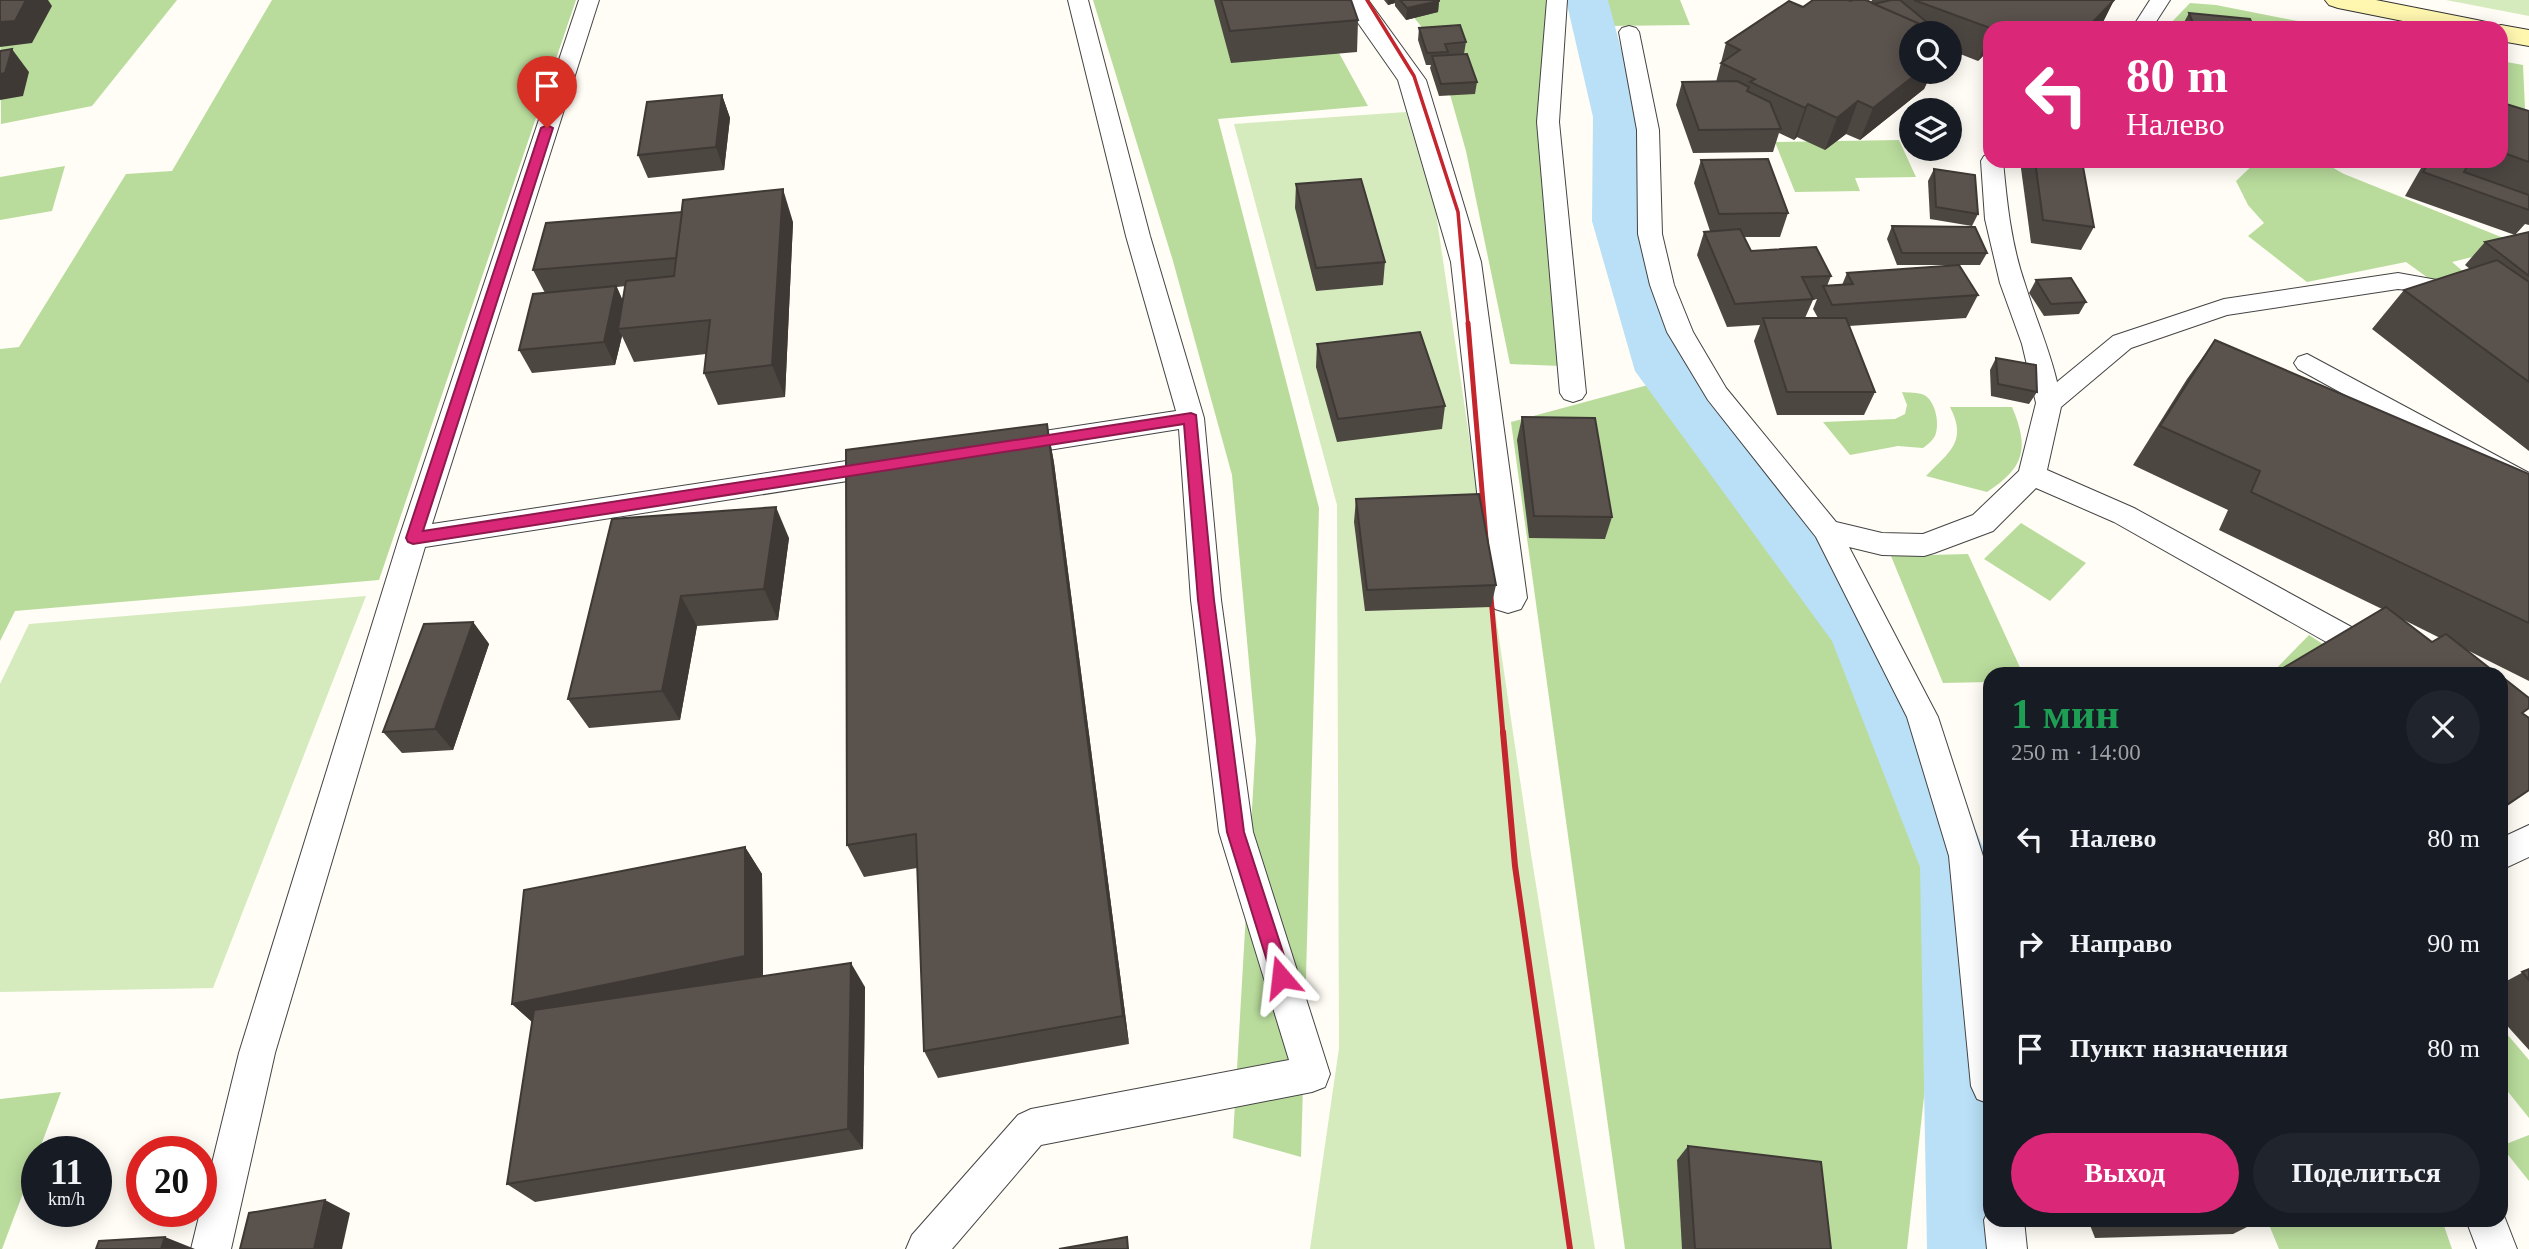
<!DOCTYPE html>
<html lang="ru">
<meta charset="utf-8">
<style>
body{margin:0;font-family:"Times New Roman",serif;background:#20242c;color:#f1f3f6;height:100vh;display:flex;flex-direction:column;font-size:26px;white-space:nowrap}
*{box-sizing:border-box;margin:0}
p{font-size:23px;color:#9ea1a6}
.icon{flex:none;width:38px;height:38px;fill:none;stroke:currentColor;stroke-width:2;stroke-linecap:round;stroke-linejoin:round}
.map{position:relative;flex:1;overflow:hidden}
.panel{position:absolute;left:1983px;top:667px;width:525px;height:560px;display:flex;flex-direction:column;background:#171b24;border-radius:21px;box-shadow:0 4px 18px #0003}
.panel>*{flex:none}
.guide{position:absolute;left:1983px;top:21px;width:525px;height:147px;border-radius:21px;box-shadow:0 4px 18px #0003;background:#db2777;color:#fff;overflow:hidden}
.controls{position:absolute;left:1899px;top:21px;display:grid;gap:14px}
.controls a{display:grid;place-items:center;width:63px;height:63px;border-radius:50%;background:#171b24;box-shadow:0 4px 18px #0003;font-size:35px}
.speed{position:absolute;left:21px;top:1136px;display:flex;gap:14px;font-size:35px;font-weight:700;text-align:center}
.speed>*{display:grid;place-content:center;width:91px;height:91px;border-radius:50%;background:#171b24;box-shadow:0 4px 18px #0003;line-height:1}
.speed small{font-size:18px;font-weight:400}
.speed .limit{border:10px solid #d22;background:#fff;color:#111}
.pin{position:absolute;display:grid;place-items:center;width:60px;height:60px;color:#fff;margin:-72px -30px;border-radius:50% 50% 50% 0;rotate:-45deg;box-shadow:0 0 7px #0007}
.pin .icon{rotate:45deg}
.me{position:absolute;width:77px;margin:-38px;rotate:343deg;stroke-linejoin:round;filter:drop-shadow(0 0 5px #0008)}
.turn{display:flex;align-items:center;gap:24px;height:147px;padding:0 28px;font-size:32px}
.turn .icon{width:91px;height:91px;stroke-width:2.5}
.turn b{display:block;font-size:49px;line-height:60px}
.round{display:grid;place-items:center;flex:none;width:74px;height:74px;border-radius:37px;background:#20242c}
.headline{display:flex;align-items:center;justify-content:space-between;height:119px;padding:0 28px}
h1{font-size:42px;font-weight:600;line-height:52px;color:#1e9e55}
.primary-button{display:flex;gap:14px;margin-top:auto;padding:14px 28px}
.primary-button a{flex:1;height:80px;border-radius:42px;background:#db2777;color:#fff;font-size:28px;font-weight:600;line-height:80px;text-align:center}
.primary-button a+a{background:#20242c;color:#f1f3f6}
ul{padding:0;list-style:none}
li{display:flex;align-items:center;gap:21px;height:105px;padding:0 28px}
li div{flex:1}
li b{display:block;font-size:26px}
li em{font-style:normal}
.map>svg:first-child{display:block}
.green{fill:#d5ebbd}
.forest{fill:#b9dc9c}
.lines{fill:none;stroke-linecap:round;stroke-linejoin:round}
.canal{fill:#b9e0f7;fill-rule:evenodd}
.service-casing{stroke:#444;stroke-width:2}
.minor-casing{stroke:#444;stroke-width:2}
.secondary-casing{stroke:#333;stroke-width:2}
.service{fill:#fff;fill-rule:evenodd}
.minor{fill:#fff;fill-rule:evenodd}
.secondary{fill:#fff6b0;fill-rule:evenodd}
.rail-far2{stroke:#c4262e;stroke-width:3.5}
.rail-far1{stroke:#c4262e;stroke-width:5}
.rail{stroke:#c4262e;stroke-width:6}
.wall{fill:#4d4742;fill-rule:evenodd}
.shaded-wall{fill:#3f3936}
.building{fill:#5a524d;stroke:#3f3936;stroke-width:2}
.route{fill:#db2777;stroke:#8e194d;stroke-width:2}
</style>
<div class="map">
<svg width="2529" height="1249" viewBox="0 0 2529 1249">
<rect width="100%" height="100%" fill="#fffdf5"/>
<g class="green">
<polygon points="2446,0 2529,0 2529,16"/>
<polygon points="1406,112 1436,213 1531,854 1595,1249 1310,1249 1339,1048 1337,505 1234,124"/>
<polygon points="366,596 213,988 0,992 0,684 29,624"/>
</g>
<g class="forest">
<polygon points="0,0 177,0 92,106 1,124"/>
<polygon points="272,0 576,0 379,580 15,611 0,641 0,349 19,347 126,174 172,171"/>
<polygon points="1093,0 1310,0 1368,106 1218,119 1319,508 1301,1157 1233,1138 1256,740 1232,475 1173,261"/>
<polygon points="1400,0 1548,0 1537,115 1560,366 1510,364 1466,151 1436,45"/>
<polygon points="1599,0 1680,0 1690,25 1608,26"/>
<polygon points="2190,3 2216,5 2333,28 2166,28"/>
<polygon points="2501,61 2523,65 2525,109 2501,103"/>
<polygon points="1899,140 1916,177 1855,178 1860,191 1795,192 1775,142"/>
<polygon points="2257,161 2321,161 2344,174 2521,245 2452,262 2509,310 2489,322 2406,262 2307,282 2248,236 2264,223 2248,205 2236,181"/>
<polygon points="65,166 52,211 0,220 0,177"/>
<polygon points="1648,385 1722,473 1847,640 1928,862 1939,963 1907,1249 1625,1249 1511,422"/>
<path d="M1902 392C1909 393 1918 392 1924 395 1936 401 1940 425 1935 436 1932 441 1928 444 1923 448L1898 446 1850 455 1823 422 1895 419 1905 414 1907 405Z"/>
<path d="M1950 407H2012C2030 449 2024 468 1987 492L1926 476C1949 452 1968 442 1950 407Z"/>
<polygon points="2021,523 2086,563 2050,601 1984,559"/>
<polygon points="1968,554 2023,674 1990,674 1990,682 1943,683 1891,556"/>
<polygon points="2309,635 2369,674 2271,674"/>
<polygon points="2501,1027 2529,1060 2529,1118 2501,1083"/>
<polygon points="61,1092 2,1249 0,1249 0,1099"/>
<polygon points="2529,1135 2529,1181 2501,1146"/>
<polygon points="2267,1220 2442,1220 2452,1249 2279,1249"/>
</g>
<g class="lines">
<polygon class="canal" points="1566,0 1608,0 1639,117 1642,221 1688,366 1881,612 1990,863 1990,1220 2010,1220 2011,1249 1927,1249 1920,867 1832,641 1635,371 1592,221 1593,117"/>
<g class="service-casing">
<g id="service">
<polygon points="579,0 599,0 432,524 886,455 896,458 900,465 896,472 886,475 425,547 275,1053 231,1249 191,1249 239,1053 399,538"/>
<polygon points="1068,0 1088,0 1150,236 1204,418 1221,600 1253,832 1330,1074 1325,1087 1312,1092 1041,1145 952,1249 906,1249 912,1235 1018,1115 1031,1109 1289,1060 1219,832 1191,600 1179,429 1011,456 1001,453 998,446 1001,439 1011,436 1176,411 1126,236"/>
<polygon points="1547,0 1567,0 1559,122 1586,393 1582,399 1573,402 1564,399 1560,393 1537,122"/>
<polygon points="2150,0 2170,0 2152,28 2132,28"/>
<path d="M1629 26 1636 28 1639 32 1659 130 1662 234 1674 285 1693 332 1726 388 1836 522 1882 533 1923 534 1973 515 2019 471 2036 403 2022 344 2000 283 1985 219 1981 161 1984 156 1990 155V161H2003C2007 203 2011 244 2025 284 2035 317 2049 348 2057 382L2113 336 2224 299 2398 273 2437 280 2466 299 2469 305 2466 311C2446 316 2438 299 2420 293 2414 290 2405 290 2398 289L2227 315 2131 348 2061 407 2047 470 2134 508 2421 665 2425 674H2383L2114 522 2036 488 1993 531 1934 553 1924 556 1882 555 1849 547 1938 717 1983 856 1990 919V1104L1977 1099 1971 1086 1949 856 1907 717 1816 537 1708 400 1667 332 1650 285 1638 234 1637 130 1619 32 1622 28Z"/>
<polygon points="2307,354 2529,473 2529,496 2298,369 2294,363 2298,357"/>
<polygon points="2529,825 2529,857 2501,870 2501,838"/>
<polygon points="1990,1207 1990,1220 2024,1220 2027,1249 1987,1249 1984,1220"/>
<polygon points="2501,1208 2517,1249 2477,1249 2466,1220 2501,1220"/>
</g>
</g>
<g class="minor-casing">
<polygon id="minor" points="1342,0 1368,0 1426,80 1481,262 1527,598 1521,609 1508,613 1495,609 1489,598 1451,262 1398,80"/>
</g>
<g class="secondary-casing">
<g id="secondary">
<polygon points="2325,0 2376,0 2477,20 2486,22 2490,28 2438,28 2338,8 2329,5"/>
<polygon points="2501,25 2529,30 2529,46 2501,41 2501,28 2491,28"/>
</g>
</g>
<use href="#service" class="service"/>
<use href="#minor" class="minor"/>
<use href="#secondary" class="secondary"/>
<polyline class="rail-far2" points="1367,0 1414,76 1458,212 1468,325"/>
<g class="rail-far1">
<polyline points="1468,323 1487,551"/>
<polyline points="1490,586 1503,734"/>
</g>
<polyline class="rail" points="1503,732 1515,866 1570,1249"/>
</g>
<g class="wall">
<polygon points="1214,0 1351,0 1358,20 1357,52 1231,63"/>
<polygon points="1384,0 1439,0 1438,12 1406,20 1395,6 1395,3 1388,5"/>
<polygon points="1872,0 2114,0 2100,28 1990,28 1990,59 1983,56 1978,61 1950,50 1950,33 1911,33 1911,72 1932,72 1924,89 1860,140 1846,134 1825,150 1797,137 1794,140 1779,133 1773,152 1693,153 1676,105 1682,82 1716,82 1726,43 1803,7 1851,1 1871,2"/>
<polygon points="2189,13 2254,28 2181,28"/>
<polygon points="1419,28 1466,42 1464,54 1477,82 1475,94 1439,96 1430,68 1431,65 1426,65 1418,40"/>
<polygon points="722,95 730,118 724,170 648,178 638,155"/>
<polygon points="2506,104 2529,111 2529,225 2525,224 2515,235 2529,232 2529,451 2372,329 2404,290 2470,269 2465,265 2485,242 2515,235 2405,196 2425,161 2501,161 2501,111"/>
<path d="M1701 160 1788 213 1780 237H1744L1751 251 1831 276 1827 286 1842 285 1847 273 1978 295 1966 318 1849 326 1875 392 1864 415H1777L1754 341 1760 325 1727 327 1697 255 1704 232 1710 231 1694 183ZM1817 299 1813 309 1818 318H1805L1813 300Z"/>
<polygon points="2020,161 2082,161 2094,227 2081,250 2031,243"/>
<polygon points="2330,161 2347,161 2337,166"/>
<polygon points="1934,169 1978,214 1972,226 1930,219 1928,181"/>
<polygon points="1296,184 1385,262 1383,285 1316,291 1295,208"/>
<path d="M793 222 785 397 718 405 704 373 706 354 634 362 622 336 615 365 532 373 519 350 545 293 533 270ZM626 286 623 301 617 287Z"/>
<polygon points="1892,226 1987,253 1980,265 1897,265 1887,239"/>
<polygon points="2036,280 2086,302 2079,314 2044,316 2029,293"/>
<path d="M2215 340 2529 474V681L2469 651 2273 674 2382 609 2219 530 2228 510 2133 465 2187 379ZM2400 618 2440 638 2432 642Z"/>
<polygon points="1317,344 1445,406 1442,429 1337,442 1316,367"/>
<polygon points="1996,358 2037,392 2029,404 1991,396 1990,370"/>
<polygon points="1522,417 1612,517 1605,539 1529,538 1517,440"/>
<polygon points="1047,424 1054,463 1129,1044 938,1078 924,1051 917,868 864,877 847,845"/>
<polygon points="1356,499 1496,585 1491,607 1365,611 1354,522"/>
<polygon points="612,519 789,538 778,620 697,626 680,720 589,728 568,699"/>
<polygon points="473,622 489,644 453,750 402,753 383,732"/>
<polygon points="745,847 762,874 763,976 865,987 863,1149 535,1202 507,1184 532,1022 512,1004"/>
<polygon points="2529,969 2529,1050 2501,1019 2501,984"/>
<polygon points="1688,1146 1831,1249 1682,1249 1677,1160"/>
<polygon points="2088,1220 2258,1220 2259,1221 2233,1234 2095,1238"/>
</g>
<g class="shaded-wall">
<polygon points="26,0 48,0 52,6 32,43 0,47 0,11"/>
<polygon points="1388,0 1395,0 1395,3 1388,5"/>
<polygon points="2114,0 2100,28 2087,28"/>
<polygon points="1439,1 1438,12 1406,20 1407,8"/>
<polygon points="1990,34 1990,41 1983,56 1978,61"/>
<polygon points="12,49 29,72 23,96 0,100 0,74"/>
<polygon points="1915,72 1932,72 1924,89 1860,140 1873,108"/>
<polygon points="722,95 730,118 724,170 716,147"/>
<polygon points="1858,101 1846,134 1825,150 1837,118"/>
<polygon points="1808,104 1797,137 1794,140 1805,108"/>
<polygon points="2340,161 2347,161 2337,166"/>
<polygon points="783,189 793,222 785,397 772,365"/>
<polygon points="616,286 627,310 618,329 622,336 615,365 604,342"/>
<polygon points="1047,424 1054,463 1129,1044 1123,1016"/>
<polygon points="776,507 789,538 778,620 764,589"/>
<polygon points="681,596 697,626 680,720 662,691"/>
<polygon points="473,622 489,644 453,750 435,729"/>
<polygon points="745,847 762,874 763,980 538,1027 512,1004"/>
<polygon points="851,963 865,987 863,1149 848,1129"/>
<polygon points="325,1200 350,1213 342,1249 314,1249"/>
<polygon points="165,1237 195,1249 161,1249"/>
</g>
<g class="building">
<polygon points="0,0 26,0 15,21 0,22"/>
<polygon points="1221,0 1351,0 1358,20 1230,31"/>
<polygon points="1400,0 1439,0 1439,1 1407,8"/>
<polygon points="1813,0 1847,0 1851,1 1853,0 1866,0 1918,23 1912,28 1926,33 1911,33 1911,72 1919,72 1873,108 1858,101 1837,118 1808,104 1805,108 1750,82 1755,79 1721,63 1740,50 1726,43 1789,1 1803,7"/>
<polygon points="1891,0 1900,0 1940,33 1926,33 1916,29 1918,23 1874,4"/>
<polygon points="1914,0 2114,0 2087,28 2008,28 1997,24 1993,28 1990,28"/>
<polygon points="2189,13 2250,19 2254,28 2195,28"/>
<polygon points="1460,25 1466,42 1445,44 1448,52 1427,53 1419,28"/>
<polygon points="12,49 5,73 0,74 0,51"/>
<polygon points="1467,54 1477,82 1441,84 1432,56"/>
<polygon points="1737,81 1749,87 1747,91 1770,102 1781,129 1699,130 1682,82"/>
<polygon points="722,95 716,147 638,155 647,102"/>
<polygon points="2506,104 2529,111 2529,162 2501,152 2501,114"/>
<polygon points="1768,159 1788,213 1719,214 1701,160"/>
<polygon points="2035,161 2082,161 2094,227 2043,220"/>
<polygon points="2430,161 2470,161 2464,172 2529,195 2529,210 2423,172"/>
<polygon points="1934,169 1975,175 1978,214 1936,207"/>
<polygon points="1361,179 1385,262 1316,268 1296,184"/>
<polygon points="783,189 772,365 704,373 710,320 618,329 626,281 674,276 683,200"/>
<polygon points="682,212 676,258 533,270 546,223"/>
<polygon points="1892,226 1975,227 1987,253 1902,253"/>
<polygon points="1740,229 1751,251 1816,247 1831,276 1802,277 1813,299 1735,304 1704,232"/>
<polygon points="2529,232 2529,276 2485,242"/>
<polygon points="2497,260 2529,282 2529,382 2404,290"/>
<polygon points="1959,265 1978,295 1832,305 1823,286 1853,284 1847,273"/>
<polygon points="2071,278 2086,302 2051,304 2036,280"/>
<polygon points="616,286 604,342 519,350 533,294"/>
<polygon points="1763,318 1846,318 1875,392 1787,392"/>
<polygon points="1420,332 1445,406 1338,419 1317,344"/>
<polygon points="2215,340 2529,474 2529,623 2251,492 2260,471 2160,426"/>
<polygon points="1996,358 2036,365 2037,392 1998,384"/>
<polygon points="1522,417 1595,418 1612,517 1534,516"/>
<polygon points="1047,424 1123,1016 924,1051 916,834 847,845 846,450"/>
<polygon points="1479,494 1496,585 1367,590 1356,499"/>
<polygon points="776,507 764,589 681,596 662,691 568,699 612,519"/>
<polygon points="2386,607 2432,642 2446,634 2497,674 2273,674"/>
<polygon points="473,622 435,729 383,732 424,624"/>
<polygon points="2501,676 2529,698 2529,708 2522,713 2529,718 2529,790 2501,809"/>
<polygon points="745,847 745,956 512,1004 524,890"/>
<polygon points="851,963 848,1129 507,1184 534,1010"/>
<polygon points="2529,969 2529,980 2522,972"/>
<polygon points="1688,1146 1821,1162 1831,1249 1695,1249"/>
<polygon points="325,1200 314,1249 240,1249 249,1213"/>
<polygon points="2115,1220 2258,1220 2259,1221 2117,1226"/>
<polygon points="165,1237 161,1249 96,1249 99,1241"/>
<polygon points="1127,1237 1128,1249 1059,1249"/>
</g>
<polygon class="route" points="547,125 553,128 423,531 1191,413 1196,415 1214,600 1244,832 1291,977 1288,984 1281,986 1275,984 1272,977 1227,832 1198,600 1184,424 413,544 408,542 406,538 541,128"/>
</svg>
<div class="controls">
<a><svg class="icon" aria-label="search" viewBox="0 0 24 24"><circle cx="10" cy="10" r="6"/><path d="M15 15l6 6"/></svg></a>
<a><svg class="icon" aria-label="layers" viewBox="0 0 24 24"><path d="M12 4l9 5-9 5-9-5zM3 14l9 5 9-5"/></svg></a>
</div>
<div class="speed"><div>11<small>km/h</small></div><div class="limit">20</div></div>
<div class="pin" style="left:547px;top:128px;background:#d93025"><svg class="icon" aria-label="arrive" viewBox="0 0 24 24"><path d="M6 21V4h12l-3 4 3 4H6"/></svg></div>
<svg class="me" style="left:1281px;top:977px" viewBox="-20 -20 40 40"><path d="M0-17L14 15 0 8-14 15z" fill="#db2777" stroke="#fff" stroke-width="4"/></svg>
<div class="guide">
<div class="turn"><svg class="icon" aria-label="left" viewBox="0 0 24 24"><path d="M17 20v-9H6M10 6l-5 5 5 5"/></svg><div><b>80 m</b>Налево</div></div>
</div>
<section class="panel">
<div class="headline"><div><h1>1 мин</h1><p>250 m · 14:00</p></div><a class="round"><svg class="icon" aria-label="close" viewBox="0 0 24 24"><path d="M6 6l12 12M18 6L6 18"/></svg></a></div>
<ul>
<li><svg class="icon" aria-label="left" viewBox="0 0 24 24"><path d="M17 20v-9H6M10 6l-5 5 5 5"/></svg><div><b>Налево</b></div><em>80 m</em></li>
<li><svg class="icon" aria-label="right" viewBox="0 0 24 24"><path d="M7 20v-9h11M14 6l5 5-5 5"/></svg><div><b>Направо</b></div><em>90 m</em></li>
<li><svg class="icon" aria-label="arrive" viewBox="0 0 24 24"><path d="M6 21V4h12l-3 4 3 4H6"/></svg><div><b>Пункт назначения</b></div><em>80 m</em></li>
</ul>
<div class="primary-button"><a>Выход</a><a>Поделиться</a></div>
</section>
</div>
